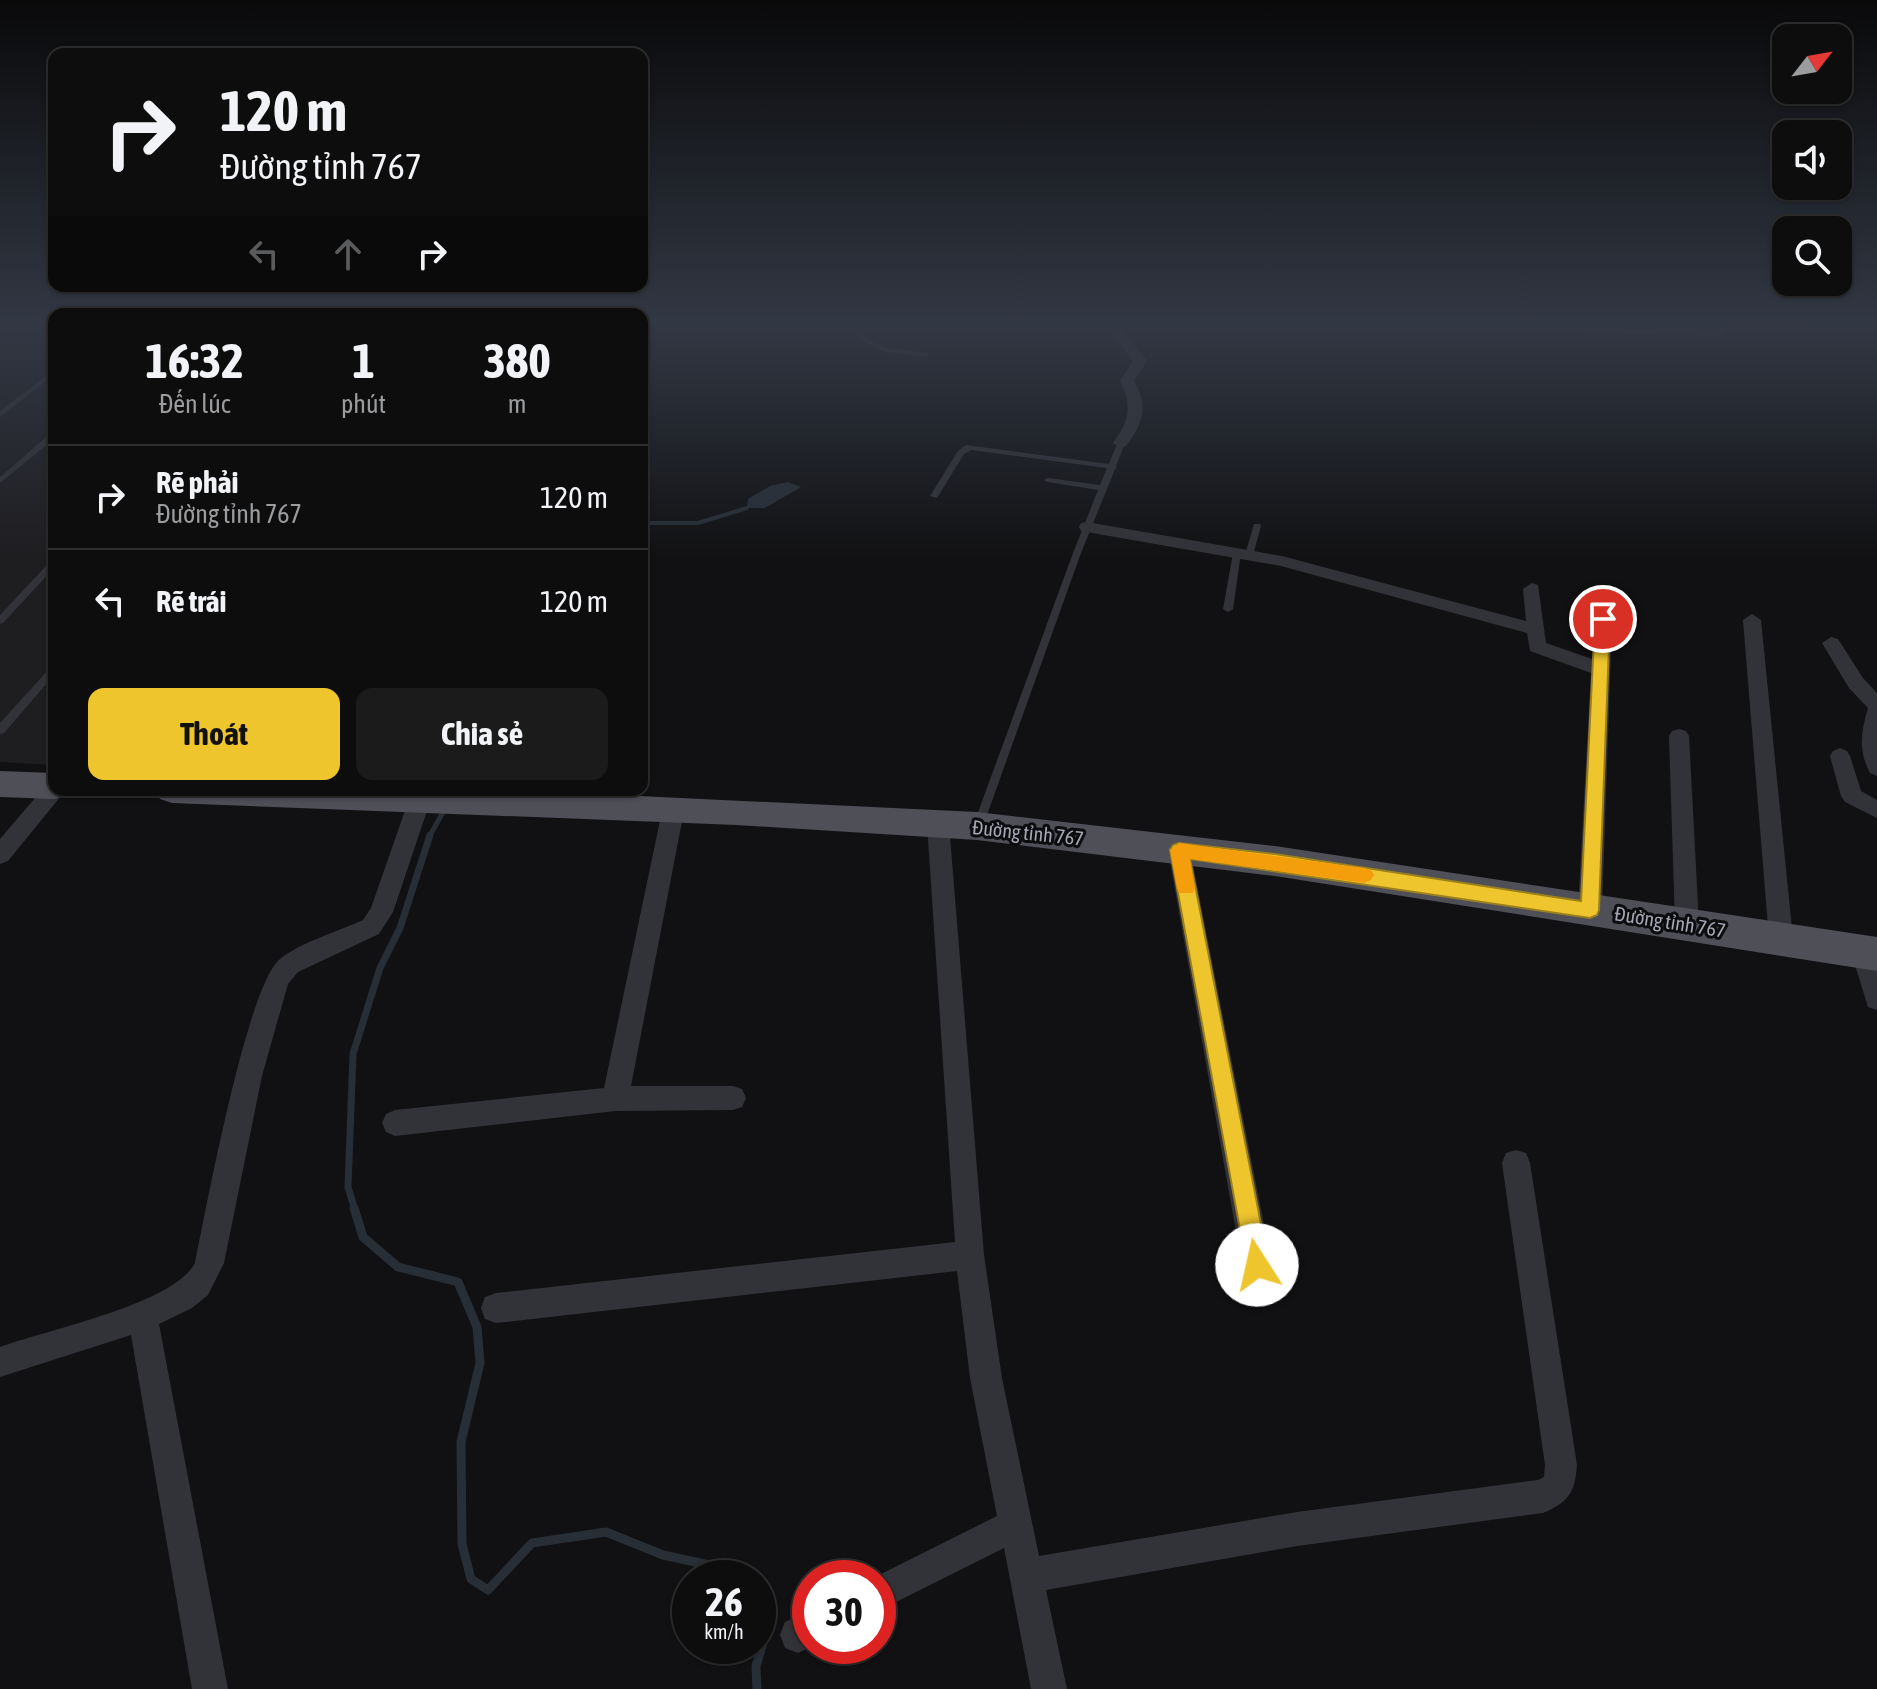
<!DOCTYPE html>
<html lang="vi">
<meta charset="utf-8">
<style>
body{margin:0;font-family:"Asap Condensed",sans-serif;background:#1b1b1c;color:#f1f3f6;height:100vh;display:flex;flex-direction:column;font-size:30px;white-space:nowrap}
*{box-sizing:border-box;margin:0}
p{font-size:26px;color:#9a9c9e}
.icon{flex:none;width:44px;height:44px;fill:none;stroke:currentColor;stroke-width:2;stroke-linecap:round;stroke-linejoin:round}
.map{position:relative;flex:1;overflow:hidden}
.sheet{position:absolute;left:48px;top:308px;width:600px;height:488px;display:flex;flex-direction:column;background:#0d0d0e;border-radius:16px;box-shadow:0 2px 6px #0004,0 0 0 2px #2d2d2e}
.sheet>*{flex:none}
.top-card{position:absolute;left:48px;top:48px;width:600px;height:244px;border-radius:16px;box-shadow:0 2px 6px #0004,0 0 0 2px #2d2d2e;background:#0d0d0e;color:#f1f3f6;overflow:hidden}
.needle{width:52px;rotate:59deg}
.tools{position:absolute;left:1772px;top:24px;display:grid;gap:16px}
.tools a{display:grid;place-items:center;width:80px;height:80px;border-radius:16px;background:#0d0d0e;box-shadow:0 2px 6px #0004,0 0 0 2px #2d2d2e;font-size:40px}
.speed{position:absolute;left:672px;top:1560px;display:flex;gap:16px;font-size:40px;font-weight:700;text-align:center}
.speed>*{display:grid;place-content:center;width:104px;height:104px;border-radius:50%;background:#0d0d0e;box-shadow:0 2px 6px #0004,0 0 0 2px #2d2d2e;line-height:1}
.speed small{font-size:20px;font-weight:400}
.speed .limit{border:12px solid #d22;background:#fff;color:#111}
.pin{position:absolute;display:grid;place-items:center;width:68px;height:68px;color:#fff;margin:-34px;border:4px solid #fff;border-radius:50%;box-shadow:0 2px 8px #0007}
.me{position:absolute;width:88px;margin:-44px;rotate:350deg;stroke-linejoin:round;filter:drop-shadow(0 0 6px #0008)}
.turn{display:flex;align-items:center;gap:28px;height:168px;padding:0 40px;font-size:36px}
.turn .icon{width:104px;height:104px;stroke-width:2.5}
.turn b{display:block;font-size:56px;line-height:68px}
.lanes{display:flex;align-items:center;height:76px;padding:0 40px;background:#0003;justify-content:center;gap:40px;direction:ltr}
.lanes .off{opacity:.35}
.eta{display:flex;justify-content:space-evenly;align-items:center;height:136px;text-align:center}
.eta b{font-size:48px;font-weight:700;line-height:56px}
.button{display:flex;gap:16px;margin-top:auto;padding:16px 40px}
.button a{flex:1;height:92px;border-radius:16px;background:#efc52d;color:#111;font-size:32px;font-weight:700;line-height:92px;text-align:center}
.button a+a{background:#1b1b1c;color:#f1f3f6}
ul{padding:0;list-style:none}
li{display:flex;align-items:center;gap:24px;height:104px;padding:0 40px;border-top:2px solid #2d2d2e}
li div{flex:1}
li b{display:block;font-size:30px}
li em{font-style:normal}
.map>svg:first-child{display:block}
.built{fill:#1e1d20}
.water{fill:#282e36}
.lines{fill:none;stroke-linecap:round;stroke-linejoin:round}
.stream-far3{stroke:#282e36;stroke-width:4}
.stream-far2{stroke:#282e36;stroke-width:5}
.stream-far1{stroke:#282e36;stroke-width:7}
.stream{stroke:#282e36;stroke-width:9}
.lane{fill:#323338;fill-rule:evenodd}
.street{fill:#323338;fill-rule:evenodd}
.primary{fill:#4e4f57;fill-rule:evenodd}
.route{fill:#efc52d;stroke:#9b801d;stroke-width:2}
.slow{fill:#f59e0b}
.labels{text-anchor:middle;stroke-width:6;stroke-linejoin:round;paint-order:stroke}
.street-label{font-size:20px;fill:#a3a6b3;stroke:#0c0c0e}
</style>
<div class="map">
<svg width="1877" height="1689" viewBox="0 0 1877 1689">
<rect width="100%" height="100%" fill="#111113"/>
<g class="built">
<polygon points="0,323 54,323 54,765 0,762"/>
<polygon points="1616,323 1805,323 1811,329"/>
</g>
<polygon class="water" points="788,482 801,487 765,508 747,508 748,499 770,486"/>
<g class="lines">
<polyline class="stream-far3" points="642,523 698,523 747,508"/>
<polyline class="stream-far2" points="429,837 446,807"/>
<polyline class="stream-far1" points="355,1210 348,1187 353,1054 380,968 400,928 430,835"/>
<g class="stream">
<polyline points="354,1208 363,1237 398,1267 458,1282 477,1327 480,1363 461,1442 462,1544 471,1579 488,1590 532,1543 606,1532 663,1555 714,1566 747,1578"/>
<polyline points="757,1689 756,1666 770,1619 762,1584 758,1582"/>
</g>
<g class="lane">
<polygon points="851,323 857,323 867,339 887,348 926,353 929,355 926,357 883,351 862,341"/>
<polygon points="54,370 54,375 0,417 0,411"/>
<polygon points="51,433 54,433 54,439 0,483 0,477"/>
<polygon points="1118,441 1125,443 1116,466 1117,467 1115,469 1081,553 983,826 982,829 974,829 973,826 1073,553 1098,490 1048,482 1044,480 1048,478 1100,485 1107,468 971,450 964,454 937,498 930,496 958,451 966,445 1109,464"/>
<polygon points="1254,524 1260,524 1261,526 1253,555 1249,558 1245,555"/>
<polygon points="1237,550 1241,553 1233,609 1228,612 1223,609 1233,553"/>
<polygon points="50,564 54,567 53,569 3,623 0,624 0,615 47,565"/>
<polygon points="54,666 54,675 4,733 0,734 0,723 51,667"/>
</g>
<g class="street">
<path d="M1104 323H1116L1147 361 1134 381C1149 406 1143 424 1126 446L1121 448 1113 443C1129 422 1133 405 1120 381L1133 361Z"/>
<polygon points="1362,323 1509,323 1721,328 1728,332 1721,336 1369,327"/>
<polygon points="1087,522 1282,556 1526,621 1523,589 1532,583 1538,585 1546,643 1592,659 1594,619 1597,615 1609,615 1612,619 1602,910 1598,917 1590,920 1582,917 1578,910 1591,673 1530,651 1527,633 1281,566 1081,531 1079,527 1081,523"/>
<polygon points="1752,614 1761,620 1793,939 1789,946 1781,949 1773,946 1769,939 1743,620"/>
<path d="M1831 637 1838 639 1863 678 1877 693V776L1870 773C1858 751 1861 731 1868 708L1849 688 1822 643Z"/>
<polygon points="1679,729 1686,731 1689,736 1699,924 1695,931 1687,934 1679,931 1675,924 1669,736 1672,731"/>
<polygon points="1840,748 1847,751 1850,756 1861,791 1877,800 1877,818 1845,802 1841,796 1830,756 1833,751"/>
<polygon points="54,782 54,790 65,790 61,796 8,861 0,864 0,839 47,784"/>
<path d="M420 791 428 793 431 799 393 912 379 934 298 972 288 984 262 1076 224 1263 208 1295 192 1308 159 1324 228 1689H192L131 1335 0 1377V1347C46 1330 174 1304 195 1263 206 1210 247 986 280 959 299 943 339 931 363 920L371 908 409 799 412 793Z"/>
<polygon points="673,803 681,805 684,811 631,1086 733,1086 742,1089 746,1098 742,1107 733,1110 615,1111 395,1136 386,1132 382,1123 386,1114 395,1110 604,1088 662,811 665,805"/>
<path d="M938 816 946 818 949 824 984 1255 1002 1378 1039 1556 1297 1512 1538 1480 1544 1477 1545 1465 1502 1163 1506 1153 1516 1150 1526 1153 1530 1163 1577 1465C1575 1492 1569 1502 1543 1513L1297 1546 1046 1590 1067 1689H1031L1004 1548 878 1611V1578H873L997 1516 970 1378 957 1271 496 1323 485 1319 481 1308 485 1297 496 1293 955 1242 927 824 930 818Z"/>
<polygon points="1179,841 1187,844 1190,850 1272,1265 1267,1275 1257,1280 1247,1275 1242,1265 1168,850 1171,844"/>
<polygon points="1863,942 1871,945 1877,959 1877,1010 1868,1007 1851,952 1855,945"/>
<polygon points="810,1610 810,1646 813,1646 798,1653 785,1648 780,1635 785,1622"/>
</g>
<g class="primary">
<polygon points="0,771 54,773 54,790 69,790 66,795 54,799 0,797"/>
<polygon points="155,790 514,790 977,812 1275,846 1877,937 1877,971 1275,876 977,840 737,825 172,803 160,799"/>
</g>
</g>
<linearGradient id="sky" x2="0" y2="1"><stop stop-color="#09090a"/><stop offset="0.58" stop-color="#323844"/><stop offset="1" stop-color="#323844" stop-opacity="0"/></linearGradient>
<rect width="1877" height="559" fill="url(#sky)"/>
<polygon class="route" points="1603,614 1610,619 1599,910 1597,915 1590,918 1190,859 1269,1265 1265,1273 1257,1277 1248,1273 1170,850 1173,845 1179,843 1275,854 1581,901 1595,619"/>
<polygon class="slow" points="1179,843 1364,868 1371,870 1374,875 1371,880 1364,883 1190,859 1195,888 1193,893 1179,893 1177,888 1170,850"/>
<g class="labels">
<g class="street-label">
<text transform="translate(1028 833) rotate(6)" y="7">Đường tỉnh 767</text>
<text transform="translate(1670 922) rotate(9)" y="7">Đường tỉnh 767</text>
</g>
</g>
</svg>
<div class="tools">
<a><svg class="needle" viewBox="-14 -14 28 28"><path d="M0-13l5 13h-10z" fill="#e53935"/><path d="M0 13l5-13h-10z" fill="#9a9c9e"/></svg></a>
<a><svg class="icon" aria-label="sound" viewBox="0 0 24 24"><path d="M4 9h4l5-4v14l-5-4H4zM17 9q2 3 0 6"/></svg></a>
<a><svg class="icon" aria-label="search" viewBox="0 0 24 24"><circle cx="10" cy="10" r="6"/><path d="M15 15l6 6"/></svg></a>
</div>
<div class="speed"><div>26<small>km/h</small></div><div class="limit">30</div></div>
<div class="pin" style="left:1603px;top:619px;background:#d93025"><svg class="icon" aria-label="arrive" viewBox="0 0 24 24"><path d="M6 21V4h12l-3 4 3 4H6"/></svg></div>
<svg class="me" style="left:1257px;top:1265px" viewBox="-20 -20 40 40"><circle r="19" fill="#fff"/><path d="M0-13L10 11 0 6-10 11z" fill="#efc52d"/></svg>
<div class="top-card">
<div class="turn"><svg class="icon" aria-label="right" viewBox="0 0 24 24"><path d="M7 20v-9h11M14 6l5 5-5 5"/></svg><div><b>120 m</b>Đường tỉnh 767</div></div>
<div class="lanes"><svg class="icon off" aria-label="left" viewBox="0 0 24 24"><path d="M17 20v-9H6M10 6l-5 5 5 5"/></svg><svg class="icon off" aria-label="ahead" viewBox="0 0 24 24"><path d="M12 20V5M6 11l6-6 6 6"/></svg><svg class="icon" aria-label="right" viewBox="0 0 24 24"><path d="M7 20v-9h11M14 6l5 5-5 5"/></svg></div>
</div>
<section class="sheet">
<div class="eta">
<div><b>16:32</b><p>Đến lúc</p></div>
<div><b>1</b><p>phút</p></div>
<div><b>380</b><p>m</p></div>
</div>
<ul>
<li><svg class="icon" aria-label="right" viewBox="0 0 24 24"><path d="M7 20v-9h11M14 6l5 5-5 5"/></svg><div><b>Rẽ phải</b><p>Đường tỉnh 767</p></div><em>120 m</em></li>
<li><svg class="icon" aria-label="left" viewBox="0 0 24 24"><path d="M17 20v-9H6M10 6l-5 5 5 5"/></svg><div><b>Rẽ trái</b></div><em>120 m</em></li>
</ul>
<div class="button"><a>Thoát</a><a>Chia sẻ</a></div>
</section>
</div>
